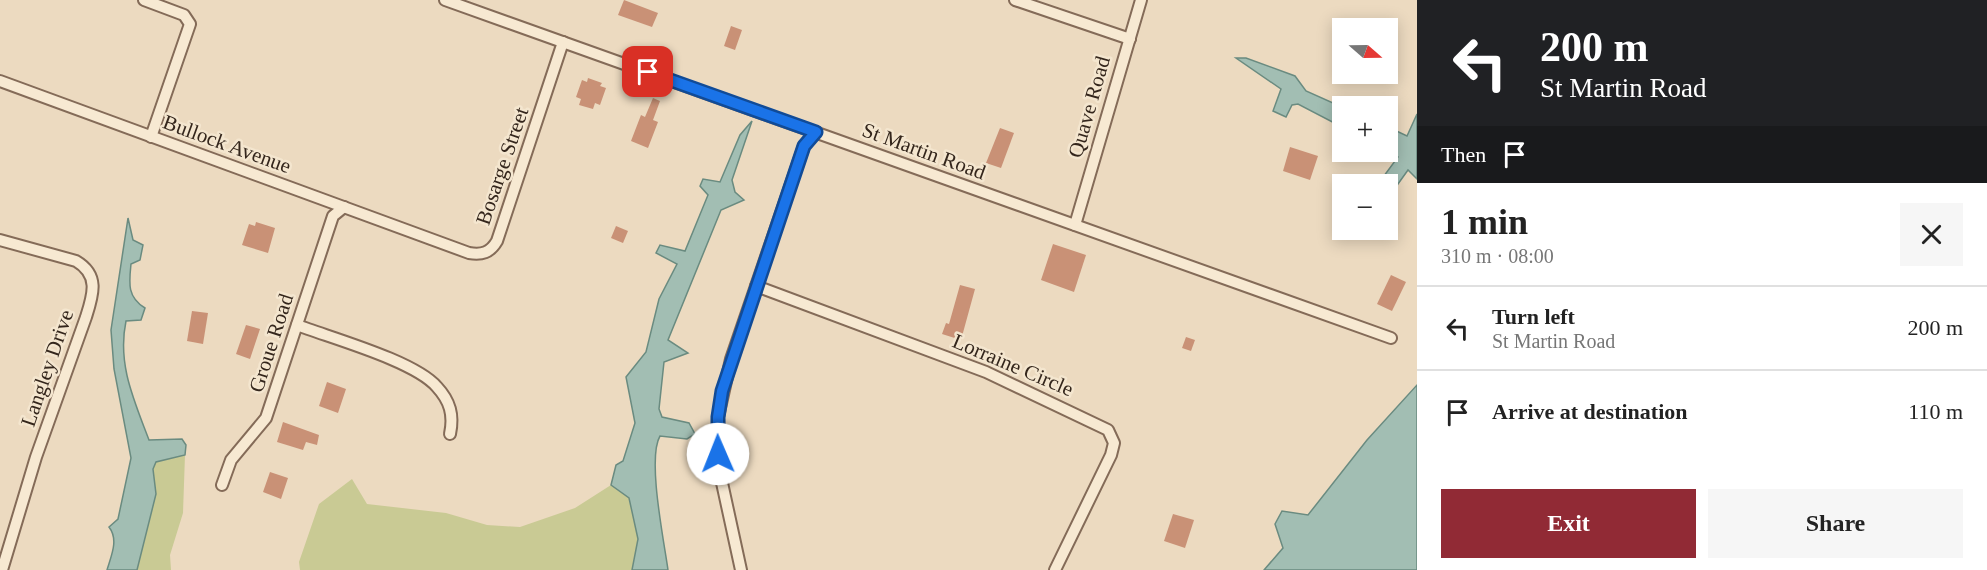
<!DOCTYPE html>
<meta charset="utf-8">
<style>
body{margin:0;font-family:"Times New Roman",serif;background:#f6f6f6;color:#222;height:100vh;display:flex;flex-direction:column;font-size:22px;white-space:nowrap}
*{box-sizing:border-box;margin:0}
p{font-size:20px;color:#767676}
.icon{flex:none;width:33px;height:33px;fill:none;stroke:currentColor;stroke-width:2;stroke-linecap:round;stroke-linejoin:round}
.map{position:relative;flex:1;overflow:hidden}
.panel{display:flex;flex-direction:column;background:#fff;width:570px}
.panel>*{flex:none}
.guide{background:#202124;color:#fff;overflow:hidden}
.needle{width:39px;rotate:110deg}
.buttons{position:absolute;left:1332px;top:18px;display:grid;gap:12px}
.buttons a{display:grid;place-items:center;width:66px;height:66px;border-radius:0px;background:#fff;box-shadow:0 3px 15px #0003;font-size:30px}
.pin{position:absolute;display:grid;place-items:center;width:51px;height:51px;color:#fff;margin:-26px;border-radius:12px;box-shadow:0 3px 9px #0006}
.me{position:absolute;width:66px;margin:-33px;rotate:359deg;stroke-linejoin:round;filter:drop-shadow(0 0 4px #0008)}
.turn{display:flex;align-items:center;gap:21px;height:126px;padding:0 24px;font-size:27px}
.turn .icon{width:78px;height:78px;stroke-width:2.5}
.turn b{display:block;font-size:42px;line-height:51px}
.then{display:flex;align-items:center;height:57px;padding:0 24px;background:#0003;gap:12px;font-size:22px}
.round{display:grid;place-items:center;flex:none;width:63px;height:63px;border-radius:0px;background:#f6f6f6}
.headline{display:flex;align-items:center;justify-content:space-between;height:102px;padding:0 24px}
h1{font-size:36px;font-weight:700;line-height:45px}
.primary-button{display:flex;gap:12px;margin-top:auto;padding:12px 24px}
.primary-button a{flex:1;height:69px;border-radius:0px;background:#912a35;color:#fff;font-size:24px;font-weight:700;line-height:69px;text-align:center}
.primary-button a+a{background:#f6f6f6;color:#222}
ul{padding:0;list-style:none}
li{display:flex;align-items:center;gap:18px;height:84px;padding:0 24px;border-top:2px solid #e0e0e0}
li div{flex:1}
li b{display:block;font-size:22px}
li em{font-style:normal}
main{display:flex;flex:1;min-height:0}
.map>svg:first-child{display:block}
.green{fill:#c9ca94}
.water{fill:#a2beb3;stroke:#6a8b80;stroke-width:1.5}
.building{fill:#c99176}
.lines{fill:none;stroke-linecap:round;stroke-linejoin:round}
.minor-casing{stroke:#846b58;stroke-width:14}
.minor{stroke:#f7e9d2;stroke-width:10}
.route-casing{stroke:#114b97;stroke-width:15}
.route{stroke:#1a73e8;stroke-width:10}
.labels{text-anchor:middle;stroke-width:5;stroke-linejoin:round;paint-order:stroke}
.street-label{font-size:21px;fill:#34261c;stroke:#f4e6cf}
</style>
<main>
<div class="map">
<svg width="1417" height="570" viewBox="0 0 1417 570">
<rect width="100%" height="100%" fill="#ecdac0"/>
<g class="green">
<polygon points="185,455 183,513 170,555 171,570 137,570 156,494 153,469 156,462"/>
<polygon points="352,479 367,504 446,513 487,525 520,527 575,508 611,485 629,498 638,539 632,570 300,570 299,562 319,504"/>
</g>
<g class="water">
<polygon points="1236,58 1246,58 1295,76 1306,91 1342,107 1342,127 1298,104 1292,105 1286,117 1273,111 1281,89"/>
<polygon points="1417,114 1417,179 1408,170 1388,198 1388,184 1378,184 1398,157 1388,151 1388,127 1407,136"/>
<path d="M752 121 732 180 735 192 744 200 721 210 668 340 688 353 664 362 659 409 662 417 689 423 695 434 687 439 660 436C647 458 664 541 668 570H632L638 539 629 498 611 485 616 465 623 461 635 423 626 377 646 352 659 299 677 264 656 253 660 245 685 251 708 195 700 186 703 179 720 182 740 135Z"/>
<path d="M128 218 133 240 143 245 140 260 131 264C129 283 127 297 145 308L141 320 126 321C117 364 134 400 149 440L182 439 186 445 185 455 156 462 153 469 156 494 137 570H107C111 556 119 540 109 527L118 519 131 458 114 369 111 330Z"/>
<polygon points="1417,385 1417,570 1264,570 1283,548 1275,524 1282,511 1308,515 1367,440"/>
</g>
<g class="building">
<polygon points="624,0 658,13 652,27 618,15"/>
<polygon points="731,26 742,30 735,50 724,46"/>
<polygon points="588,78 602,83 600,86 606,88 600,105 595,103 593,109 579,105 581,99 576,97 582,80 587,82"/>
<polygon points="653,98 660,101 653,120 658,122 648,148 631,141 641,115 645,117"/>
<polygon points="1000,128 1014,133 1001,168 986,163"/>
<polygon points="1290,147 1318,156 1310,180 1283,171"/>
<polygon points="256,222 275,228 268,253 242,245 249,224 255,226"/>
<polygon points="616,226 628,231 623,243 611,238"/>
<polygon points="1053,244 1086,255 1074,292 1041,280"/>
<polygon points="1391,275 1406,282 1392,311 1377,304"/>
<polygon points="960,285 975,289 961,340 942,334 946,323 949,324"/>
<polygon points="192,311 208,313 203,344 187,341"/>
<polygon points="246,325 260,329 250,359 236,354"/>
<polygon points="1186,337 1195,340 1191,351 1182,348"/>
<polygon points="327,382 346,389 338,413 319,406"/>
<polygon points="283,422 319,435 317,445 306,442 303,450 277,442"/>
<polygon points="270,472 288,478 281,499 263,492"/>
<polygon points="1173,514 1194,520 1185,548 1164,541"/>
</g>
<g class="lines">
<g class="minor-casing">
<g id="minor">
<polyline points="144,0 184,15 190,24 151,137"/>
<polyline points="445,0 1391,338"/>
<polyline points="1015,0 1130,39"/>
<path d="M0 81 469 253C482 255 490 253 497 241L563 42"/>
<polyline points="1075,225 1141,0"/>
<path d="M0 240 76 261C100 275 93 295 86 317L36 457 2 570"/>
<polyline points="756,286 986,372 1108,430 1114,443 1111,455 1055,570"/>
<path d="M297 325C331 338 415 361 437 387 450 401 454 415 450 434"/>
<polyline points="222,485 231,460 266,418 333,216 344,207"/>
<polyline points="741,570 719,469 718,417 731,359 804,146 816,132"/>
</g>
</g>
<use href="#minor" class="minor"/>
</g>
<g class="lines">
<g class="route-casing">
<polyline id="route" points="648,72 816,132 804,146 722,391 718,417 718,454"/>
</g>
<use href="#route" class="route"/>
</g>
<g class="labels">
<g class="street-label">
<text transform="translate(1089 107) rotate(-74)" y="7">Quave Road</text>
<text transform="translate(227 144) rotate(20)" y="7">Bullock Avenue</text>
<text transform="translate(924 151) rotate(20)" y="7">St Martin Road</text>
<text transform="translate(502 166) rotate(-71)" y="7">Bosarge Street</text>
<text transform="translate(271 343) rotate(-72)" y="7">Groue Road</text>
<text transform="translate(1013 365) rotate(23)" y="7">Lorraine Circle</text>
<text transform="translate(47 368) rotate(-71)" y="7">Langley Drive</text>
</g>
</g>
</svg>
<div class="buttons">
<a><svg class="needle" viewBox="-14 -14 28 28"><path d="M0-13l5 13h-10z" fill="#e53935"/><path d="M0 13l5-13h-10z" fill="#767676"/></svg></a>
<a>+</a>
<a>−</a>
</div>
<div class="pin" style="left:648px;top:72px;background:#d93025"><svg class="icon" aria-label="arrive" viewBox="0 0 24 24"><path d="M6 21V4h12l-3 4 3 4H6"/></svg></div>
<svg class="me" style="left:718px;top:454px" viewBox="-20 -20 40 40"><circle r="19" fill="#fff"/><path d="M0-13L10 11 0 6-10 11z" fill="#1a73e8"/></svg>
</div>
<section class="panel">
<div class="guide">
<div class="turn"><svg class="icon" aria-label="left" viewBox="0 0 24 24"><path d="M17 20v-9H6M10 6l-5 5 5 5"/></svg><div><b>200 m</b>St Martin Road</div></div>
<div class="then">Then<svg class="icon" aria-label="arrive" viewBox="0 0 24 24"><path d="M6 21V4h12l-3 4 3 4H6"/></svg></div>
</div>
<div class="headline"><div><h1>1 min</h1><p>310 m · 08:00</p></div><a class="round"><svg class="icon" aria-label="close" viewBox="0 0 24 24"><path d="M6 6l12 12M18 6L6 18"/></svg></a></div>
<ul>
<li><svg class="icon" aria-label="left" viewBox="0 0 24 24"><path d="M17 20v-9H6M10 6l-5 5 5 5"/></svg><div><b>Turn left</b><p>St Martin Road</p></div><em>200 m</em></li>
<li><svg class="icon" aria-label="arrive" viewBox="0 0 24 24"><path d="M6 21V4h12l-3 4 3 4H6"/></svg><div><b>Arrive at destination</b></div><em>110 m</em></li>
</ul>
<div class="primary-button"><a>Exit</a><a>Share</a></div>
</section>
</main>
